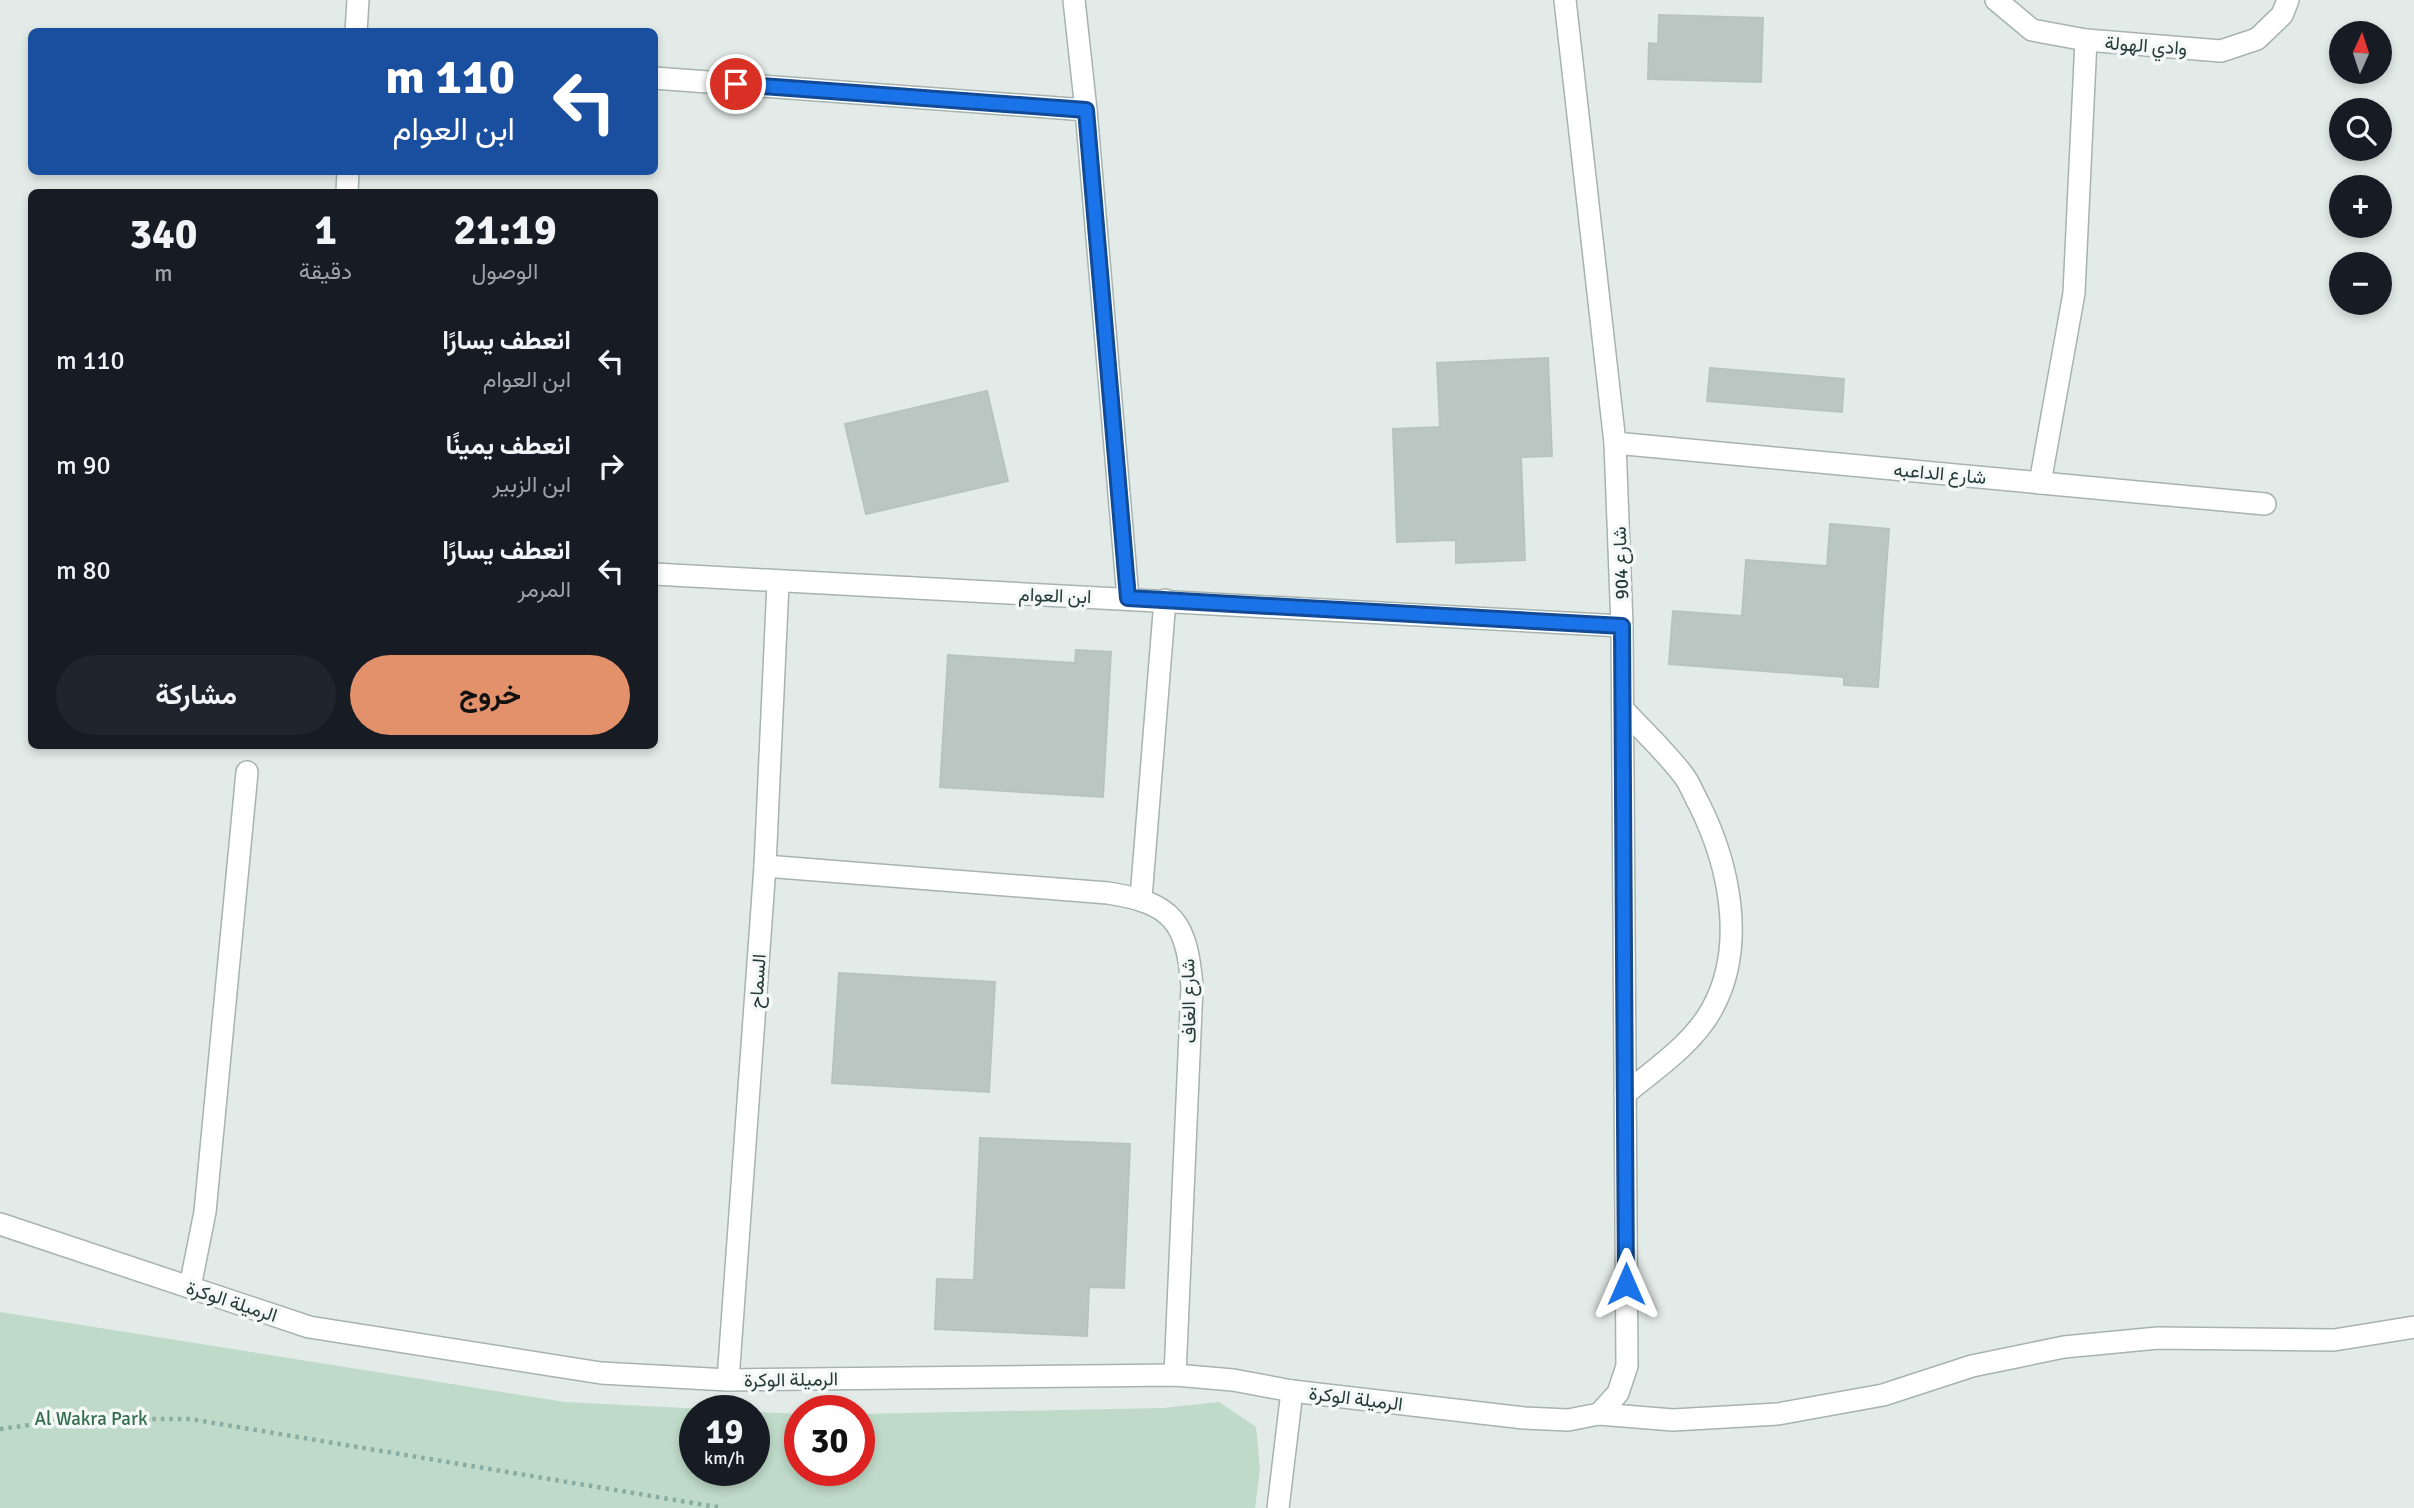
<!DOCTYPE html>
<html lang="ar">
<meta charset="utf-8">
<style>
body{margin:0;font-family:Signika,Vazirmatn,sans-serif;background:#20242c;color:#f1f3f6;direction:rtl;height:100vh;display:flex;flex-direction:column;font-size:26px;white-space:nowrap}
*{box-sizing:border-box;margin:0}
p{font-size:23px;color:#9ea1a6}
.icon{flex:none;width:38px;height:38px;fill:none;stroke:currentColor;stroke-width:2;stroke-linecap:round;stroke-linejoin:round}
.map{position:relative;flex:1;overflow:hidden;direction:ltr}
.drawer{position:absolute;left:28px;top:189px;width:630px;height:560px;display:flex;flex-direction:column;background:#171b24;border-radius:10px;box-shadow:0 4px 10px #0003;direction:rtl}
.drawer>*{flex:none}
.banner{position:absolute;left:28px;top:28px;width:630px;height:147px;border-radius:10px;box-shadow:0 4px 10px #0003;direction:rtl;background:#1a4fa0;color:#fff;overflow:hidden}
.needle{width:46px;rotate:3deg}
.controls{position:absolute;left:2329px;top:21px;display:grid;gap:14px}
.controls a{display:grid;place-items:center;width:63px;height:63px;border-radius:50%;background:#171b24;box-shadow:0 4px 10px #0003;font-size:35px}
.speed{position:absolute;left:679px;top:1395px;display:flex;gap:14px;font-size:35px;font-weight:700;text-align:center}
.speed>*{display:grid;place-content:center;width:91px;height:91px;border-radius:50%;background:#171b24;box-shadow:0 4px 10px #0003;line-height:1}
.speed small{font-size:18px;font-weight:400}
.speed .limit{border:10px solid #d22;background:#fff;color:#111}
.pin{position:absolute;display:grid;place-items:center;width:60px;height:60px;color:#fff;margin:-30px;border:4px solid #fff;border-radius:50%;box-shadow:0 2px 7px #0007}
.me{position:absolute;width:77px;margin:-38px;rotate:0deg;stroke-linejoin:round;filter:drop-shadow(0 0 5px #0008)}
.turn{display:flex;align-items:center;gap:24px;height:147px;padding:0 28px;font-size:32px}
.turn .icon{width:91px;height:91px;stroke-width:2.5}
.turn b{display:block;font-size:49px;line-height:60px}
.eta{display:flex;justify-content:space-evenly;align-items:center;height:119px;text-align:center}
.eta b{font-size:42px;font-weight:700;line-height:49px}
.action{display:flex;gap:14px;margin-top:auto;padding:14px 28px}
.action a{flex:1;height:80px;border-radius:42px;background:#e3916a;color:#111;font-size:28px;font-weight:700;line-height:80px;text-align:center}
.action a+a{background:#20242c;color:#f1f3f6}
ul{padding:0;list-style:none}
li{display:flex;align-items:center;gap:21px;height:105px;padding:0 28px}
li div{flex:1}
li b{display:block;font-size:26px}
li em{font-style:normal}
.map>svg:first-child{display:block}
.green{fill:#bfdac8}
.building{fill:#b9c6c2;stroke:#b6c4c0;stroke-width:2}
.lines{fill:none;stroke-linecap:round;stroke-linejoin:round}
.minor-casing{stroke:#a6b3af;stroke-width:24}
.path{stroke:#87aca3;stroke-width:4.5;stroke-dasharray:3.5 5;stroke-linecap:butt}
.minor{stroke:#fff;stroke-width:21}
.route-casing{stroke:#114b97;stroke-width:18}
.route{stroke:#1a73e8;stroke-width:12}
.labels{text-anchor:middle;stroke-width:7;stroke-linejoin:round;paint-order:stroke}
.street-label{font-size:19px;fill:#253b37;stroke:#f4f8f6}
.park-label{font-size:19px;fill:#336d4e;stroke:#f4f8f6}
</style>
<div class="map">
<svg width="2414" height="1508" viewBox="0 0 2414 1508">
<rect width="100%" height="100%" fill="#e3ebe8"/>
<polygon class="green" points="0,1312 565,1402 725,1410 695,1410 695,1470 754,1470 754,1412 800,1414 800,1470 859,1470 859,1414 1163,1408 1219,1402 1256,1427 1260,1469 1255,1508 0,1508"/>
<g class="building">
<polygon points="1659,15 1763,18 1761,82 1648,79 1649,43 1658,44"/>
<polygon points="1548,358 1552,456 1521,457 1525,560 1456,563 1456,540 1397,542 1393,429 1440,427 1437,363"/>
<polygon points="1710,368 1844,379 1842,412 1707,401"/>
<polygon points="987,391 1008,481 866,514 845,424"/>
<polygon points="1830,524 1889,529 1878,687 1844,685 1844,677 1669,664 1673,611 1742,616 1746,560 1827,566"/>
<polygon points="1076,650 1111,652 1103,797 940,787 948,655 1075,663"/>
<polygon points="839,973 995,982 989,1092 832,1083"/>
<polygon points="980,1138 1130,1144 1124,1288 1089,1287 1087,1336 935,1329 937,1279 974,1280"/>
</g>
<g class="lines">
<g class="minor-casing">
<g id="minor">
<polyline points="1074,0 1086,110 1128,598"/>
<polyline points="1565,0 1615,443 1622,626 1627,1366 1618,1393 1599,1414"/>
<polyline points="1996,0 2032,30 2086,40 2221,51 2257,39 2282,15 2288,0"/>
<polyline points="356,32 358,0"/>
<polyline points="654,78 1086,110"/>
<polyline points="347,192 348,172"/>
<polyline points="1615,443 2265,504"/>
<polyline points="2040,483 2074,293 2086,40"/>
<polyline points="654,574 1622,626"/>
<path d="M1623 709C1643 731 1666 752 1684 776 1690 784 1694 795 1699 804 1729 864 1747 946 1712 1009 1693 1044 1656 1068 1625 1094"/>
<path d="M765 866 1108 893C1173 903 1187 922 1192 987L1175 1375"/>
<polyline points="1141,898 1165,600"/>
<polyline points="0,1224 309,1327 601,1373 728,1380 1175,1375 1233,1380 1292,1391 1524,1418 1568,1420 1599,1414 1673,1420 1778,1414 1883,1395 1972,1366 2064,1347 2158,1338 2334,1340 2414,1327"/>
<polyline points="190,1287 205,1212 247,772"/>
<polyline points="728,1380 765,866 778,583"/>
<polyline points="1278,1508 1292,1391"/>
</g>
</g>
<polyline class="path" points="0,1429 74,1419 190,1419 723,1508"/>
<use href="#minor" class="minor"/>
</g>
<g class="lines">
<g class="route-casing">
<polyline id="route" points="736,84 1086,110 1128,598 1622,626 1626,1284"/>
</g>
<use href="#route" class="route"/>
</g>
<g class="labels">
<g class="street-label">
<text transform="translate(2146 45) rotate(4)" y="7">وادي الهولة</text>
<text transform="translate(1940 473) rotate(5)" y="7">شارع الداعبه</text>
<text transform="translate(1620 563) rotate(-92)" y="7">شارع 904</text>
<text transform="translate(1055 595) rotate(2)" y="7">ابن العوام</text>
<text transform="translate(757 981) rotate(-86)" y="7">السماح</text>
<text transform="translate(1188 1001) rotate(-91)" y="7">شارع الغاف</text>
<text transform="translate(232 1301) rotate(18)" y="7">الرميلة الوكرة</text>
<text transform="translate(791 1379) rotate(-1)" y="7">الرميلة الوكرة</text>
<text transform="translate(1356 1398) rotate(7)" y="7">الرميلة الوكرة</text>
</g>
<g class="park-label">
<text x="91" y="1425">Al Wakra Park</text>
</g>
</g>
</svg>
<div class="controls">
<a><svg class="needle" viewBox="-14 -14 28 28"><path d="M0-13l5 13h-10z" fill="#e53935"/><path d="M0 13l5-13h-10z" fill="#9ea1a6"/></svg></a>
<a><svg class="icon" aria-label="search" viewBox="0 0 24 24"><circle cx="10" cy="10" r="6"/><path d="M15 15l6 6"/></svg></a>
<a>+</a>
<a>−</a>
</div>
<div class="speed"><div>19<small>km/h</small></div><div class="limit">30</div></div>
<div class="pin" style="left:736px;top:84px;background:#d93025"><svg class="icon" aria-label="arrive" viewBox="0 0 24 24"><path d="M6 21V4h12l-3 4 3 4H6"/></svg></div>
<svg class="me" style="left:1626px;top:1284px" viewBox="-20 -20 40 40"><path d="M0-17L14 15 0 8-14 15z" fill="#1a73e8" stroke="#fff" stroke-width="4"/></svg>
<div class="banner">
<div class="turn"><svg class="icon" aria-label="left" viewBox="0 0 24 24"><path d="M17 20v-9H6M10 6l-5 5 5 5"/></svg><div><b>110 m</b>ابن العوام</div></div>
</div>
<section class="drawer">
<div class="eta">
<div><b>21:19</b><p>الوصول</p></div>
<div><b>1</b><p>دقيقة</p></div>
<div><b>340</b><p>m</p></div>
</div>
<ul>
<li><svg class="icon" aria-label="left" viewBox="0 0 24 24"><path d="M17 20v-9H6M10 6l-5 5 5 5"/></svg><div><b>انعطف يسارًا</b><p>ابن العوام</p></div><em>110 m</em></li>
<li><svg class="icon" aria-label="right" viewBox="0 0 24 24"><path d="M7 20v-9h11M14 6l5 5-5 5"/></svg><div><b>انعطف يمينًا</b><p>ابن الزبير</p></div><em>90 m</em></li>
<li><svg class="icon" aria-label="left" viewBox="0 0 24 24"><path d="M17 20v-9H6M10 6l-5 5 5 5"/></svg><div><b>انعطف يسارًا</b><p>المرمر</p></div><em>80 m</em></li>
</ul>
<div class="action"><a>خروج</a><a>مشاركة</a></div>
</section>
</div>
